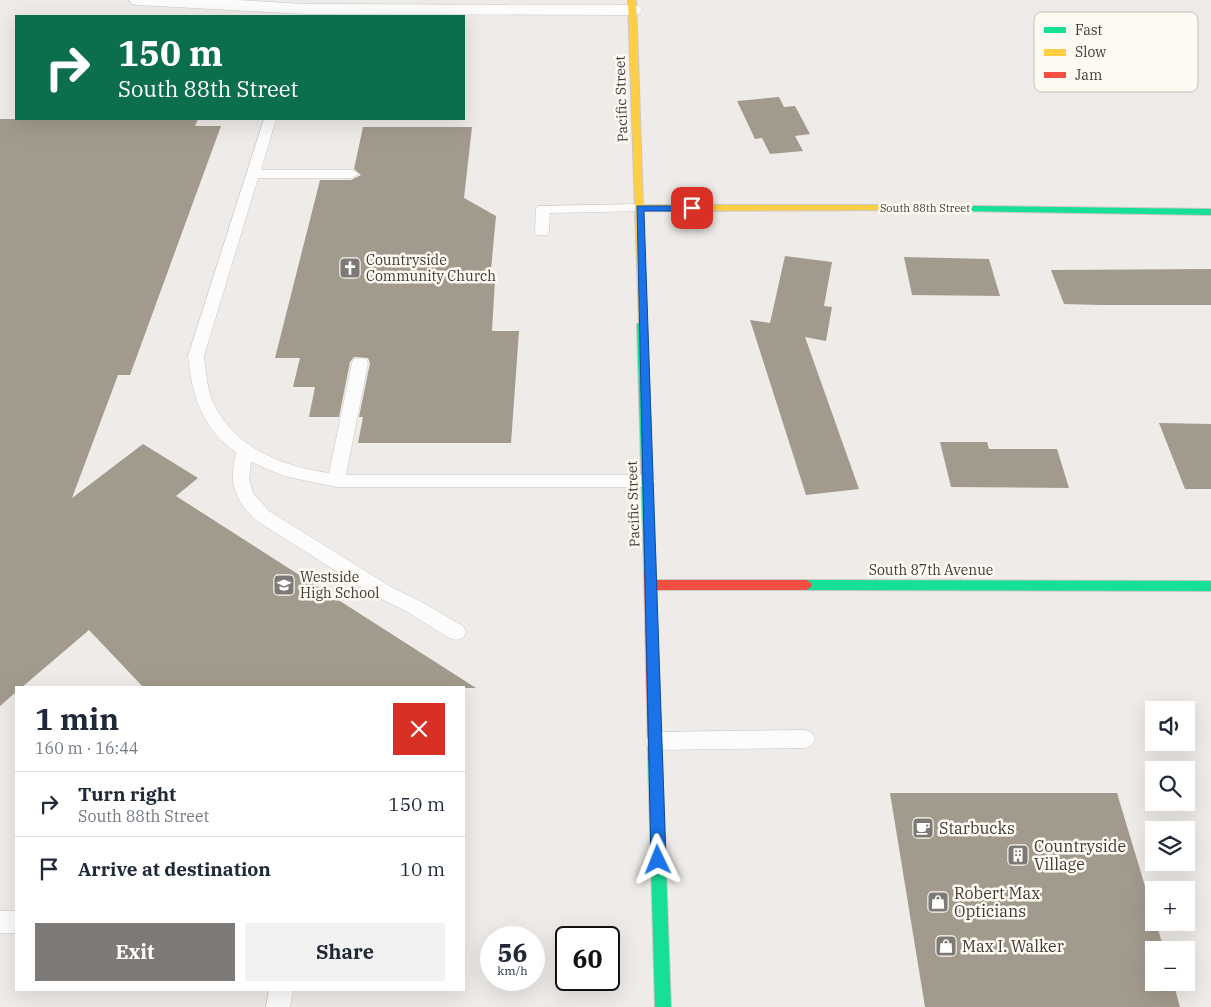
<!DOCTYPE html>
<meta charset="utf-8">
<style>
body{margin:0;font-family:"IBM Plex Serif",serif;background:#f2f2f3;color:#1f2937;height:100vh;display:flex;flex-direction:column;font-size:19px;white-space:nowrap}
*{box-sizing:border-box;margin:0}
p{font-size:16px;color:#747a83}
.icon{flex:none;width:28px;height:28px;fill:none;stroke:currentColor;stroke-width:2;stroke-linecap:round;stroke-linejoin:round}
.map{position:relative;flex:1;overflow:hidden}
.panel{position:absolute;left:15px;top:686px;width:450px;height:305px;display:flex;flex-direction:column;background:#fff;border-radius:0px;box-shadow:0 5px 20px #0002}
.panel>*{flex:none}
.top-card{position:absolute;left:15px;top:15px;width:450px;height:105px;border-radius:0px;box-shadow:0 5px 20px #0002;background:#0b6e4f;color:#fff;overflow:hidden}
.buttons{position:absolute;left:1145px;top:701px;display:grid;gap:10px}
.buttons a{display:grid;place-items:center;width:50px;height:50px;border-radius:0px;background:#fff;box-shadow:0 5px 20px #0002;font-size:25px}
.speed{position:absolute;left:480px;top:926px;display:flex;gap:10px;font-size:25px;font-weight:700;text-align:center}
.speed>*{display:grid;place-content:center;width:65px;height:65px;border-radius:50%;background:#fff;box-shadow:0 5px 20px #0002;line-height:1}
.speed small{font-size:12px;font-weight:400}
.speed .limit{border:2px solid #111;border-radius:8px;background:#fff;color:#111}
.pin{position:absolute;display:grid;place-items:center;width:42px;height:42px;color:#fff;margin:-21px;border-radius:10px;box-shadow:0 2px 8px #0006}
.me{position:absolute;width:55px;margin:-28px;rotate:358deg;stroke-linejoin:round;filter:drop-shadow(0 0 4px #0008)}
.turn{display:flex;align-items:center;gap:18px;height:105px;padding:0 20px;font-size:22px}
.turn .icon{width:65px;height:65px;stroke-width:2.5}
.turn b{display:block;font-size:35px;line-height:42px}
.round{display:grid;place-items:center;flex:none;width:52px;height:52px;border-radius:0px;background:#f2f2f3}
.overview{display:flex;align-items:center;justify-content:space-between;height:85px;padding:0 20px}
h1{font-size:30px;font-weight:700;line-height:38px}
.primary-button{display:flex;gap:10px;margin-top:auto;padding:10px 20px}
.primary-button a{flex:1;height:58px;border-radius:0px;background:#7c7976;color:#fff;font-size:20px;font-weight:700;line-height:58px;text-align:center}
.primary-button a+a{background:#f2f2f3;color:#1f2937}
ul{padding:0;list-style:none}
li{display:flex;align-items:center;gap:15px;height:65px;padding:0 20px;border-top:1px solid #e0e1e3}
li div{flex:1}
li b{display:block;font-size:19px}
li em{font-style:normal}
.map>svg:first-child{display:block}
.building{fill:#a29b8d}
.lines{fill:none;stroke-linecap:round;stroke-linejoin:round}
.lane-casing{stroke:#c9c7c5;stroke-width:1}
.street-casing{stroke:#c9c7c5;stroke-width:1}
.fast-casing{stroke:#c9c7c5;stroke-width:2}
.slow-casing{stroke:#c9c7c5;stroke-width:2}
.jam-casing{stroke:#c9c7c5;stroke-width:2}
.lane{fill:#fcfcfc;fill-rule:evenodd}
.street{fill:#fcfcfc;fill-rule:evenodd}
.fast{fill:#16e098;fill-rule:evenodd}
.slow{fill:#ffcf43;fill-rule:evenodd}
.jam{fill:#f24e42;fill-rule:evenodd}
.route{fill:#1a73e8;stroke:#114b97}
.labels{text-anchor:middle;stroke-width:5;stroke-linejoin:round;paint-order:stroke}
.far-street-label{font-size:11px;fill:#3e3c39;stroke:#fefaf2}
.street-label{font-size:14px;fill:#3e3c39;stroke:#fefaf2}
.poi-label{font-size:14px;fill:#3e3c39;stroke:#fefaf2;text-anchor:start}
.near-poi-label{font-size:16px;fill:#3e3c39;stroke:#fefaf2;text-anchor:start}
.key{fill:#fefaf2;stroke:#c4c1ba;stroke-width:1}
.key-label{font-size:14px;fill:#3e3c39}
</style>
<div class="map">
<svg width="1211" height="1007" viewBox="0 0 1211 1007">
<rect width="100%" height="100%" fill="#eeebe8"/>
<g class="building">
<polygon points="779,97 784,107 795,106 810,134 795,136 803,151 770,154 762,138 755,139 737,101"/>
<polygon points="0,119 198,119 195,126 221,126 130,375 118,375 72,498 143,444 198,478 176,496 476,688 144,688 89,630 21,688 16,688 16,692 0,706"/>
<polygon points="363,127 472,127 464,198 496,216 490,280 495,280 492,331 519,331 511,443 358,443 363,417 359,417 370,363 368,358 354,357 350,362 339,417 309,417 315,387 293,387 300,358 275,358 320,180 351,180 361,175 354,169"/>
<polygon points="785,256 832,262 824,306 832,307 826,341 805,337 859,489 806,495 750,320 770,323"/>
<polygon points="904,257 989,259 1000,296 912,295"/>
<polygon points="1211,269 1211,305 1100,305 1064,304 1051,270"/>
<polygon points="1159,423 1211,424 1211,489 1185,489"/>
<polygon points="940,442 987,442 989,449 1057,449 1069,488 951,487"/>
<polygon points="890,793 1117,793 1154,916 1154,922 1156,922 1164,950 1154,950 1154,982 1173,982 1180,1007 925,1007"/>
</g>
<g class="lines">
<g class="lane-casing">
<g id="lane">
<path d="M264 119H276L261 170H352L359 174 352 178H258L204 356C206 374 207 392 216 408 238 450 286 467 329 473L352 363 354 359 360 358 366 359 368 363 346 475H647L653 476 656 481 653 486 647 487H336L284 476 251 462 249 479 253 493 269 511 391 587 420 601 463 626 466 632 463 638 456 640 449 638 406 611 377 597 257 521C233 499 229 483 236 452 202 430 192 394 188 356Z"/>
<polygon points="640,204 645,205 647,208 645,211 550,213 549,232 547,235 537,235 535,232 536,209 538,206"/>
<polygon points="805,730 812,733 815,739 812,745 805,748 655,750 648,747 645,741 648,735 655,732"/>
<rect x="0" y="911" width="16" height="22"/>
<polygon points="269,990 293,990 290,1007 266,1007"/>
</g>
</g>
<g class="street-casing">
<polygon id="street" points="129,0 238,0 304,4 633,5 639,6 642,10 639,14 633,15 304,14 138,5 132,4"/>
</g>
<g class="fast-casing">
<g id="fast">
<polygon points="896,205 1211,209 1211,215 893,210 892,208"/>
<polygon points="642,321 647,324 656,571 654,574 646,574 644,571 637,324"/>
<polygon points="806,580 1211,581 1211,591 806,590 802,588 800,585 802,582"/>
<polygon points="655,751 660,753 662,757 671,1007 655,1007 648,757 650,753"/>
</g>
</g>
<g class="slow-casing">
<polygon id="slow" points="628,0 636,0 643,205 896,205 900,208 899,210 643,211 647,324 642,327 639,326"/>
</g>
<g class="jam-casing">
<polygon id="jam" points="650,566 654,568 656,580 806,580 810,582 812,585 810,588 806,590 656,590 662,757 660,761 655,763 650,761 648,757 644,571 646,568"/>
</g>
<use href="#lane" class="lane"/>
<use href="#street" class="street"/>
<use href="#fast" class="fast"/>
<use href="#slow" class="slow"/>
<use href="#jam" class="jam"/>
</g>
<polygon class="route" points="637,206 692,206 697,208 692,211 644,211 666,860 664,865 658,867 653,865 651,860"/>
<defs>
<g id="church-square" transform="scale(1.125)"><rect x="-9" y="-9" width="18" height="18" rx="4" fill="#7c7976" stroke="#fefaf2"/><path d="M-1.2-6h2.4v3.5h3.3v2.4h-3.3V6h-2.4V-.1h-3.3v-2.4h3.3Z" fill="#fff"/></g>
<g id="school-square" transform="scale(1.125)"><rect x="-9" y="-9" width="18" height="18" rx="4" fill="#7c7976" stroke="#fefaf2"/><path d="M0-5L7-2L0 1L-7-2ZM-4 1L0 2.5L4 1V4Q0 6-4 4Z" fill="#fff"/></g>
<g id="cafe-square" transform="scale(1.125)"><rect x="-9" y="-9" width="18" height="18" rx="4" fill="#7c7976" stroke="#fefaf2"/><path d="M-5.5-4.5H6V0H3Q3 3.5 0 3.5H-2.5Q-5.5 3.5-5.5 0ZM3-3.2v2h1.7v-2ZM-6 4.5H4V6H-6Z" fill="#fff"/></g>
<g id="building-square" transform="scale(1.125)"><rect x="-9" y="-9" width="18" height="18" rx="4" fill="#7c7976" stroke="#fefaf2"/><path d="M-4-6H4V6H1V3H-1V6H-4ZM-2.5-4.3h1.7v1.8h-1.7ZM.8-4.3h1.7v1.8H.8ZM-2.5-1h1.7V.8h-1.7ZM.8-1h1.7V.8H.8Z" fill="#fff"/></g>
<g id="shop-square" transform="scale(1.125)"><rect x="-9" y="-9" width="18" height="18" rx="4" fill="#7c7976" stroke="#fefaf2"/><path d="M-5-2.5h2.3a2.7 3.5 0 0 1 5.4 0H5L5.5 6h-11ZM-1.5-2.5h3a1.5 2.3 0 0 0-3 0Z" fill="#fff"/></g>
</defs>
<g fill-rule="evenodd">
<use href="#church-square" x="350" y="268"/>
<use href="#school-square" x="284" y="585"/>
<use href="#cafe-square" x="923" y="828"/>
<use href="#building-square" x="1018" y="855"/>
<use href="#shop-square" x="938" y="902"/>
<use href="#shop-square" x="946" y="946"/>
</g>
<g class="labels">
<g class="far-street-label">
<text x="925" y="212">South 88th Street</text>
</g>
<g class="street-label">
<text transform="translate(621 99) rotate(-92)" y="5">Pacific Street</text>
<text transform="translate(633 504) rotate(-92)" y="5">Pacific Street</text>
<text x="931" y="575">South 87th Avenue</text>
</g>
<g class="poi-label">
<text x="366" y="265">Countryside<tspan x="366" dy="16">Community Church</tspan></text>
<text x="300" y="582">Westside<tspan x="300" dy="16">High School</tspan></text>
</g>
<g class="near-poi-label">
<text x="939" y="834">Starbucks</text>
<text x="1034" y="852">Countryside<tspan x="1034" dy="18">Village</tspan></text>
<text x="954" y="899">Robert Max<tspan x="954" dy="18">Opticians</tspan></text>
<text x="962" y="952">Max I. Walker</text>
</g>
</g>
<rect x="1034" y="12" width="164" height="80" rx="8" class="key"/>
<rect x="1044" y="27" width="22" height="6" fill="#16e098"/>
<rect x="1044" y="49" width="22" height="7" fill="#ffcf43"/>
<rect x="1044" y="72" width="22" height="6" fill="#f24e42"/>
<g class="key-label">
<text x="1075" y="35">Fast</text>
<text x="1075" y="57">Slow</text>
<text x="1075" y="80">Jam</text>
</g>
</svg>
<div class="buttons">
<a><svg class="icon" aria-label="sound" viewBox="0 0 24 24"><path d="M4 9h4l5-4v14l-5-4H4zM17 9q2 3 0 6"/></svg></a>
<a><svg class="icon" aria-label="search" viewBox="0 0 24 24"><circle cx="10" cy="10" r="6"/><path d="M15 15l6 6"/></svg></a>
<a><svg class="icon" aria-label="layers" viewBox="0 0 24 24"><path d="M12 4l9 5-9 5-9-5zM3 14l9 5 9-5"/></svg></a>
<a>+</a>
<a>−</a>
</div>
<div class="speed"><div>56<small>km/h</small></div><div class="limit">60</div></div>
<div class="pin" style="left:692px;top:208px;background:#d93025"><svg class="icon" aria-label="arrive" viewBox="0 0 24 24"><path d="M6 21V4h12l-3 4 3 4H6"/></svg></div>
<svg class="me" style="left:658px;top:860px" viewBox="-20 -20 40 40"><path d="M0-17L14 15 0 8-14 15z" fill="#1a73e8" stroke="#fff" stroke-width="4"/></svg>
<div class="top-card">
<div class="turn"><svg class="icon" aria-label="right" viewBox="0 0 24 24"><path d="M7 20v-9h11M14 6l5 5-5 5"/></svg><div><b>150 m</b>South 88th Street</div></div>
</div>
<section class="panel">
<div class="overview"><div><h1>1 min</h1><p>160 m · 16:44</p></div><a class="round" style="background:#d93025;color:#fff"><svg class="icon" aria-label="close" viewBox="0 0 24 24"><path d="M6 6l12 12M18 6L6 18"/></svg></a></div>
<ul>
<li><svg class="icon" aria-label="right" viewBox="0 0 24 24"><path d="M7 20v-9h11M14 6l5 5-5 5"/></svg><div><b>Turn right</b><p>South 88th Street</p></div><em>150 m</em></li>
<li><svg class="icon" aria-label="arrive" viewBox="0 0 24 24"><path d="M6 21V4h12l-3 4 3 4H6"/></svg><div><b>Arrive at destination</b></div><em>10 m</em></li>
</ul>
<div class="primary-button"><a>Exit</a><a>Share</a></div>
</section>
</div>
